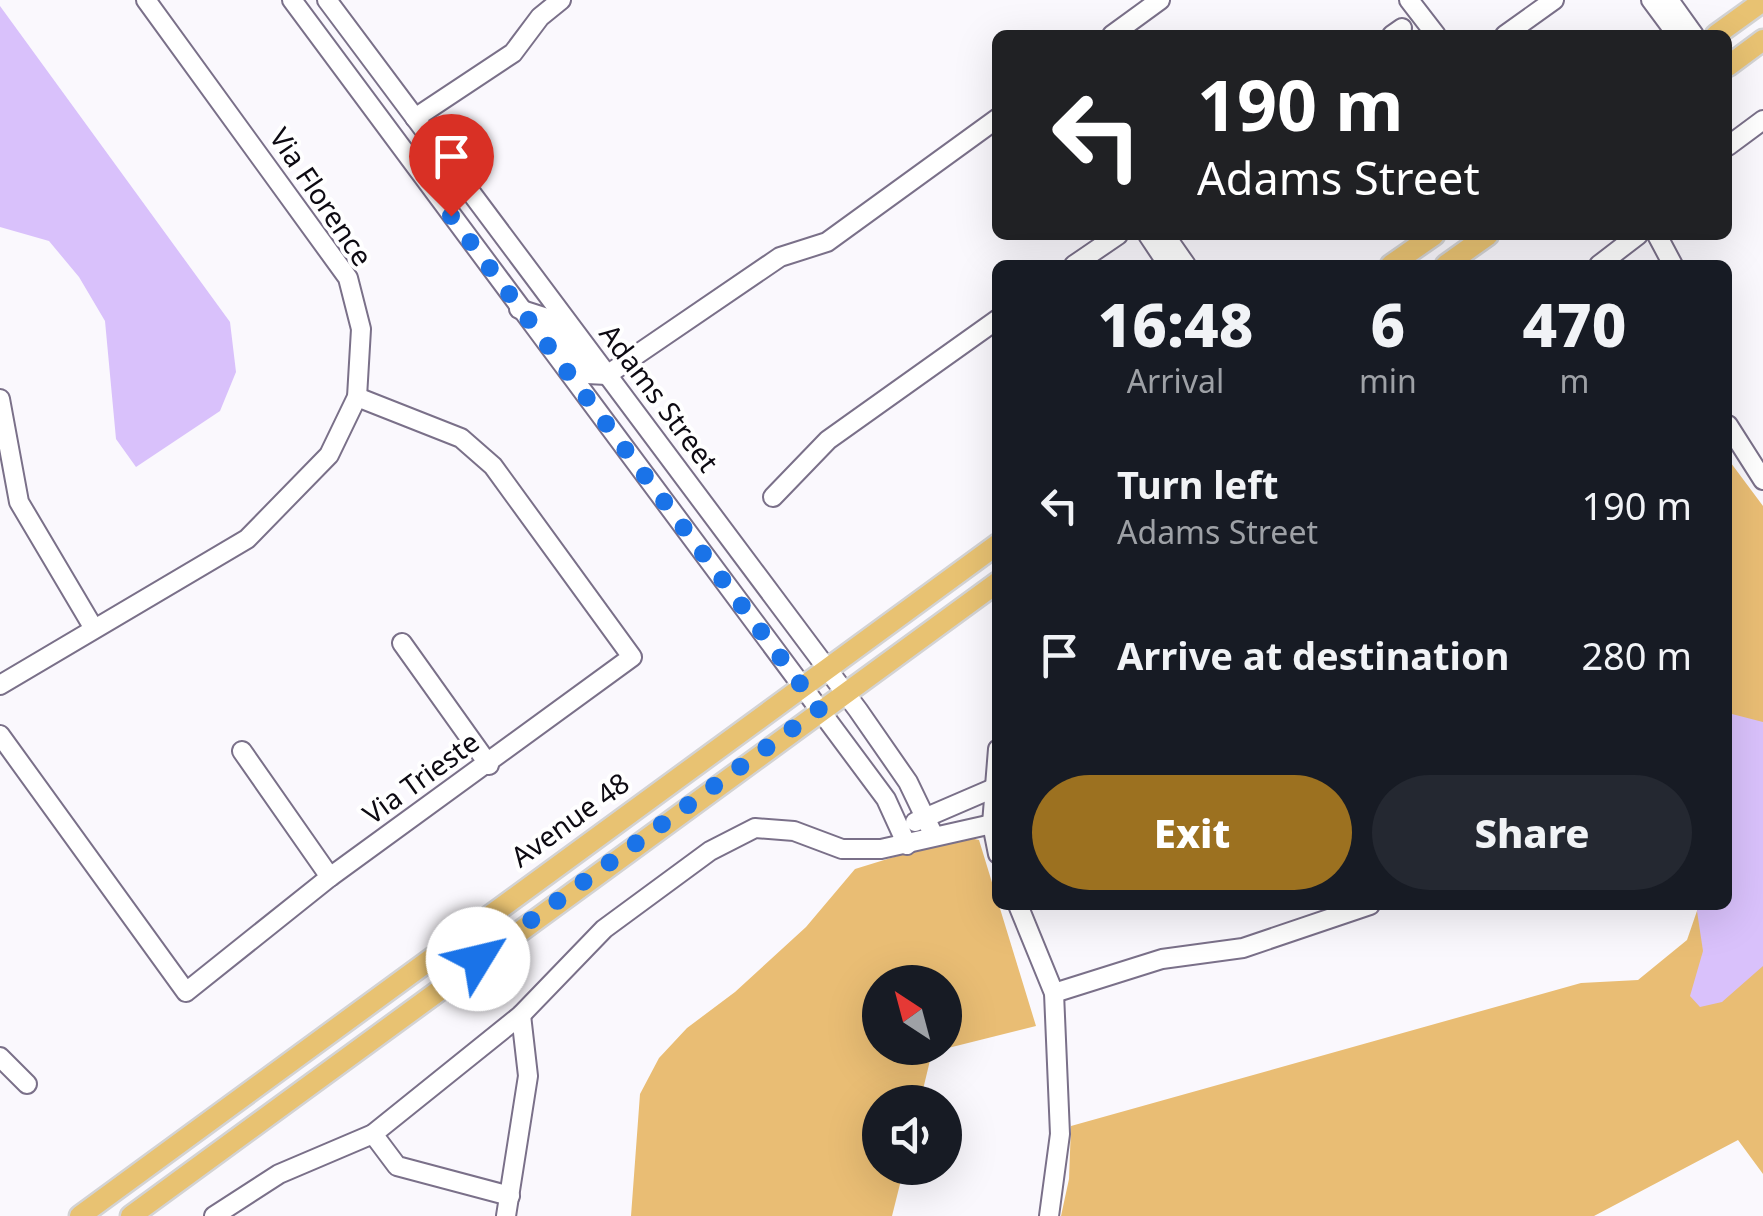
<!DOCTYPE html>
<style>
body{margin:0;font-family:"Noto Sans",sans-serif;background:#242831;color:#f1f3f6;height:100vh;display:flex;flex-direction:column;font-size:38px;white-space:nowrap}
*{box-sizing:border-box;margin:0}
p{font-size:32px;color:#9ea1a6}
.icon{flex:none;width:55px;height:55px;fill:none;stroke:currentColor;stroke-width:2;stroke-linecap:round;stroke-linejoin:round}
.map{position:relative;flex:1;overflow:hidden}
.details{position:absolute;left:992px;top:260px;width:740px;height:650px;display:flex;flex-direction:column;background:#171b24;border-radius:15px;box-shadow:0 10px 40px #0002}
.details>*{flex:none}
.guide{position:absolute;left:992px;top:30px;width:740px;height:210px;border-radius:15px;box-shadow:0 10px 40px #0002;background:#202124;color:#fff;overflow:hidden}
.needle{width:65px;rotate:324deg}
.controls{position:absolute;left:862px;top:965px;display:grid;gap:20px}
.controls a{display:grid;place-items:center;width:100px;height:100px;border-radius:50%;background:#171b24;box-shadow:0 10px 40px #0002;font-size:50px}
.pin{position:absolute;display:grid;place-items:center;width:85px;height:85px;color:#fff;margin:-102px -42px;border-radius:50% 50% 50% 0;rotate:-45deg;box-shadow:0 0 10px #0007}
.pin .icon{rotate:45deg}
.me{position:absolute;width:110px;margin:-55px;rotate:54deg;stroke-linejoin:round;filter:drop-shadow(0 0 8px #0008)}
.turn{display:flex;align-items:center;gap:35px;height:210px;padding:0 40px;font-size:45px}
.turn .icon{width:130px;height:130px;stroke-width:2.5}
.turn b{display:block;font-size:70px;line-height:85px}
.eta{display:flex;justify-content:space-evenly;align-items:center;height:170px;text-align:center}
.eta b{font-size:60px;font-weight:800;line-height:70px}
.primary-button{display:flex;gap:20px;margin-top:auto;padding:20px 40px}
.primary-button a{flex:1;height:115px;border-radius:60px;background:#9c7120;color:#fff;font-size:40px;font-weight:800;line-height:115px;text-align:center}
.primary-button a+a{background:#242831;color:#f1f3f6}
ul{padding:0;list-style:none}
li{display:flex;align-items:center;gap:30px;height:150px;padding:0 40px}
li div{flex:1}
li b{display:block;font-size:38px}
li em{font-style:normal}
.map>svg:first-child{display:block}
.green{fill:#e9bd74;fill-rule:evenodd}
.water{fill:#d9c1fb}
.lines{fill:none;stroke-linecap:round;stroke-linejoin:round}
.minor-casing{stroke:#7a7089;stroke-width:22}
.major-casing{stroke:#d3d3d4;stroke-width:25}
.minor{stroke:#fff;stroke-width:18}
.major{stroke:#e8c272;stroke-width:20}
.route{stroke:#1a73e8;stroke-width:18;stroke-dasharray:0 32.4}
.labels{text-anchor:middle;stroke-width:8;stroke-linejoin:round;paint-order:stroke}
.street-label{font-size:28px;fill:#0d0a12;stroke:#fff}
</style>
<div class="map">
<svg width="1763" height="1216" viewBox="0 0 1763 1216">
<rect width="100%" height="100%" fill="#faf8fd"/>
<g class="green">
<polygon points="1728,459 1763,506 1763,1174 1738,1140 1594,1216 1061,1216 1069,1179 1071,1126 1581,983 1638,980 1687,940 1699,905 1728,905"/>
<path d="M962 836 979 840 1036 1026 932 1052 920 1102H880V1168H904L892 1216H631L640 1094 659 1058 687 1028 735 992 806 927 855 869ZM880 982H945V1048H880Z"/>
</g>
<g class="water">
<polygon points="0,6 230,322 236,372 220,411 136,467 116,439 105,321 79,277 49,241 0,227"/>
<polygon points="1728,713 1763,722 1763,966 1722,1002 1700,1007 1690,996 1703,951 1697,911 1699,905 1728,905"/>
</g>
<g class="lines">
<g class="minor-casing">
<g id="minor">
<polyline points="292,0 886,799 907,845"/>
<polyline points="327,0 858,710 908,782 934,836"/>
<polyline points="1409,0 1436,35"/>
<polyline points="1651,0 1677,35"/>
<polyline points="1669,0 1694,35"/>
<polyline points="1112,35 1160,0"/>
<polyline points="1392,35 1402,28"/>
<polyline points="1505,35 1554,0"/>
<polyline points="415,118 513,53 540,17 561,0"/>
<polyline points="1728,146 1763,120"/>
<polyline points="1148,235 1168,265"/>
<polyline points="1165,235 1186,265"/>
<polyline points="1657,235 1673,265"/>
<polyline points="1074,265 1118,235"/>
<polyline points="1599,265 1638,235"/>
<polyline points="519,309 544,317 587,374 607,375 780,257 827,242 998,118"/>
<polyline points="0,399 19,502 93,627"/>
<polyline points="1728,425 1763,480"/>
<polyline points="773,497 828,440 998,319"/>
<polyline points="402,643 489,765"/>
<polyline points="0,685 247,539 329,455 357,397 361,329 348,278 146,0"/>
<polyline points="0,735 186,992 330,877 632,657 493,466 461,438 357,397"/>
<polyline points="998,749 992,824 998,854"/>
<polyline points="242,751 330,877"/>
<polyline points="915,822 994,788"/>
<polyline points="1018,905 1054,993 1060,1134 1049,1216"/>
<polyline points="1054,993 1162,959 1243,948 1370,905"/>
<polyline points="0,1057 27,1084"/>
<polyline points="373,1134 397,1166 510,1196"/>
<polyline points="214,1216 279,1174 373,1134 521,1015 604,929 710,851 755,828 794,831 842,849 881,849 992,824"/>
<polyline points="506,1216 528,1076 521,1015"/>
</g>
</g>
<g class="major-casing">
<g id="major">
<polyline points="1716,35 1763,1"/>
<polyline points="1728,66 1763,40"/>
<polyline points="1391,265 1434,235"/>
<polyline points="1446,265 1488,235"/>
<polyline points="80,1216 998,544"/>
<polyline points="131,1216 998,582"/>
</g>
</g>
<use href="#minor" class="minor"/>
<use href="#major" class="major"/>
</g>
<g class="lines">
<polyline class="route" points="451,216 819,709 478,959"/>
</g>
<g class="labels">
<g class="street-label">
<text transform="translate(321 197) rotate(56)" y="10">Via Florence</text>
<text transform="translate(659 398) rotate(53)" y="10">Adams Street</text>
<text transform="translate(421 778) rotate(-36)" y="10">Via Trieste</text>
<text transform="translate(570 820) rotate(-36)" y="10">Avenue 48</text>
</g>
</g>
</svg>
<div class="controls">
<a><svg class="needle" viewBox="-14 -14 28 28"><path d="M0-13l5 13h-10z" fill="#e53935"/><path d="M0 13l5-13h-10z" fill="#9ea1a6"/></svg></a>
<a><svg class="icon" aria-label="sound" viewBox="0 0 24 24"><path d="M4 9h4l5-4v14l-5-4H4zM17 9q2 3 0 6"/></svg></a>
</div>
<div class="pin" style="left:451px;top:216px;background:#d93025"><svg class="icon" aria-label="arrive" viewBox="0 0 24 24"><path d="M6 21V4h12l-3 4 3 4H6"/></svg></div>
<svg class="me" style="left:478px;top:959px" viewBox="-20 -20 40 40"><circle r="19" fill="#fff"/><path d="M0-13L10 11 0 6-10 11z" fill="#1a73e8"/></svg>
<div class="guide">
<div class="turn"><svg class="icon" aria-label="left" viewBox="0 0 24 24"><path d="M17 20v-9H6M10 6l-5 5 5 5"/></svg><div><b>190 m</b>Adams Street</div></div>
</div>
<section class="details">
<div class="eta">
<div><b>16:48</b><p>Arrival</p></div>
<div><b>6</b><p>min</p></div>
<div><b>470</b><p>m</p></div>
</div>
<ul>
<li><svg class="icon" aria-label="left" viewBox="0 0 24 24"><path d="M17 20v-9H6M10 6l-5 5 5 5"/></svg><div><b>Turn left</b><p>Adams Street</p></div><em>190 m</em></li>
<li><svg class="icon" aria-label="arrive" viewBox="0 0 24 24"><path d="M6 21V4h12l-3 4 3 4H6"/></svg><div><b>Arrive at destination</b></div><em>280 m</em></li>
</ul>
<div class="primary-button"><a>Exit</a><a>Share</a></div>
</section>
</div>
